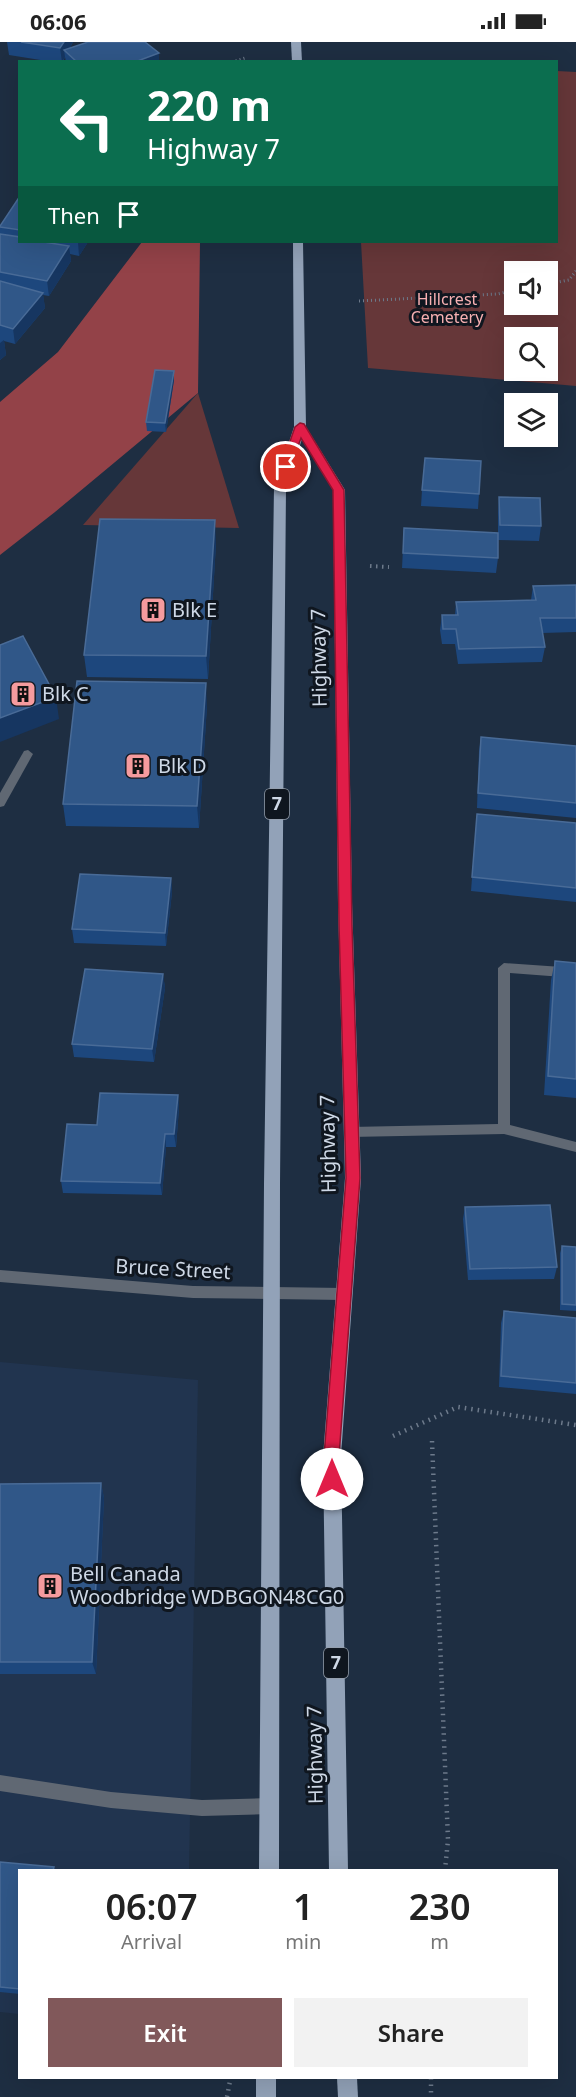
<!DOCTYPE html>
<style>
body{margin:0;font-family:"Noto Sans",sans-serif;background:#f2f2f2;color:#222;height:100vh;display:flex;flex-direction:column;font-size:22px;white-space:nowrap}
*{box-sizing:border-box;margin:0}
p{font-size:20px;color:#767676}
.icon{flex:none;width:33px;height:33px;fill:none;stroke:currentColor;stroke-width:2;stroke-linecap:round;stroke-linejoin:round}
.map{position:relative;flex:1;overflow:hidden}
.drawer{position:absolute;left:18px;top:1827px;width:540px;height:210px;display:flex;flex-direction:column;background:#fff;border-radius:0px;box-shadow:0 6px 24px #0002}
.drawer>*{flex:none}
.banner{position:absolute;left:18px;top:18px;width:540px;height:183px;border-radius:0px;box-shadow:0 6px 24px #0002;background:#0b6e4f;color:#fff;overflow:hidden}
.fabs{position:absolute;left:504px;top:219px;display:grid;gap:12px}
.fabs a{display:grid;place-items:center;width:54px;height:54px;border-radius:0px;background:#fff;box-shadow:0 6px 24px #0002;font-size:30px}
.pin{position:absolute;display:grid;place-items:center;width:51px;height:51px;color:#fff;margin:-26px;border:3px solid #fff;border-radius:50%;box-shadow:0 2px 6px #0007}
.me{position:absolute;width:66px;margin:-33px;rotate:0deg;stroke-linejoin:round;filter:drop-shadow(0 0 4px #0008)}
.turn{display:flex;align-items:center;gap:21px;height:126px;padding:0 30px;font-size:27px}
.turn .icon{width:78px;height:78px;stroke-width:2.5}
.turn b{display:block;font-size:42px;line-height:51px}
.then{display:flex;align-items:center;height:57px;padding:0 30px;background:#0003;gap:12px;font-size:22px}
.eta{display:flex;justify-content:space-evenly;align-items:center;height:102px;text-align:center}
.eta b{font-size:36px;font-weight:600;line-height:42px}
.cta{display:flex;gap:12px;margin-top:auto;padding:12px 30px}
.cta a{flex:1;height:69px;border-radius:0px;background:#81585a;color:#fff;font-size:24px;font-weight:600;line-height:69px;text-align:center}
.cta a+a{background:#f2f2f2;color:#222}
.status{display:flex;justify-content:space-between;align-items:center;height:42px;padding:0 30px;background:#fff;direction:ltr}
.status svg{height:16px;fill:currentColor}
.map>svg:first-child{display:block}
.built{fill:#21344f}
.green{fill:#663739;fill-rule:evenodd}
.forest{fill:#934248}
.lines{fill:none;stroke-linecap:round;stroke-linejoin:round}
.path-far2{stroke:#6d7a8b;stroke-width:3;stroke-dasharray:1 3;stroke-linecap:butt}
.path-far1{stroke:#6d7a8b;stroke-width:4;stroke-dasharray:1.5 4.5;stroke-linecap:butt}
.path{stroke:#6d7a8b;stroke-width:4.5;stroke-dasharray:1.5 5;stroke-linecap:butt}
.service{fill:#606873;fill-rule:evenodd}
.minor{fill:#606873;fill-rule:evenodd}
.primary{fill:#92a2b8;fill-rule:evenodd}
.wall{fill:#1d477d}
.shaded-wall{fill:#163661}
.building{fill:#305788;stroke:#496b97;stroke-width:1.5}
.route{fill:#e11d48;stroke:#92132f;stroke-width:1.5}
.labels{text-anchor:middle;stroke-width:6;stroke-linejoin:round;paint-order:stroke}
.far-park-label{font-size:16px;fill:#f7b0b2;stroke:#0f161f}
.shield{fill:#0f161f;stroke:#959eaa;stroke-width:1.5}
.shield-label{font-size:18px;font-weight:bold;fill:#ced8e6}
.poi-label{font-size:20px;fill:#ced8e6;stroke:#0f161f;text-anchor:start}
.street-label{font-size:20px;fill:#ced8e6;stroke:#0f161f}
</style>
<div class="status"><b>06:06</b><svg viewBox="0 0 49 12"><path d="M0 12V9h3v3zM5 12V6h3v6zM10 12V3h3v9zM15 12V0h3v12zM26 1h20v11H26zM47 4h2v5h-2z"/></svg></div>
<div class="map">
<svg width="576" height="2055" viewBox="0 0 576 2055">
<rect width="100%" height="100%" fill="#1e2e42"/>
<polygon class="built" points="0,1320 198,1338 189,1828 20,1828 19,1972 0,1970"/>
<g class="green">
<path d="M557 29 576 30V344L368 326 361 200H556ZM514 230H548V262H514ZM514 296H548V328H514Z"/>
<polygon points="198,351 239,486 83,483"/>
</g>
<polygon class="forest" points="142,200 200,200 198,351 55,470 0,513 0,360 58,310"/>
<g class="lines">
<g class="path-far2">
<polyline points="232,20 245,16"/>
<polyline points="548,242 569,238 576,229"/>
<polyline points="359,259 498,252 514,248"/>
</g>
<polyline class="path-far1" points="370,524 389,525"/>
<g class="path">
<polyline points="393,1394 458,1365 576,1383"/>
<polyline points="432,1399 448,1798 445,1828"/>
<polyline points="431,2036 431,2055"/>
<polyline points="227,2055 230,2039"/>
</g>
<g class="service">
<polygon points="28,708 33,712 4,764 0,765 0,751 24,709"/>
<polygon points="504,921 576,926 576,936 510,931 510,1083 576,1100 576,1110 504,1092 350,1095 346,1094 344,1090 346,1086 350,1085 498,1082 498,926"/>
<polygon points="0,1733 111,1750 202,1758 269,1756 274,1759 277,1764 274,1769 269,1772 202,1774 111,1766 0,1749"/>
</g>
<polygon class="minor" points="0,1228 193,1244 344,1246 349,1248 350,1252 349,1256 344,1258 193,1256 0,1240"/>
<g class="primary">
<polygon points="291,0 301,0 302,20 292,20"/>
<polygon points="293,200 303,200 306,385 345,448 352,860 361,1136 341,1414 348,1828 329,1828 323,1414 345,1136 338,860 333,448 302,397 286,445 280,1142 279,1828 259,1828 264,1142 274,445 294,385"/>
<rect x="256" y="2036" width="20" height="19"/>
<polygon points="337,2036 357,2036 358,2055 338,2055"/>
</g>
</g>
<g class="wall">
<polygon points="7,0 73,0 70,6 159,20 66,20 65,15 63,20 53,20 9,13"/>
<polygon points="20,154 20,200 88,200 79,214 70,212 71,219 49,254 43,253 45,266 15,302 4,299 6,313 0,318 0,184"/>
<polygon points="174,329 174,338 166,390 147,389 146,380"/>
<polygon points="422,448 479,452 478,467 421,464"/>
<polygon points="499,455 541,484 539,499 498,498 498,516 496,531 402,526 404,486 498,491 498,470"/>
<polygon points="216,501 208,637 87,635 84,613"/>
<polygon points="576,543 576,590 542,591 545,605 542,620 458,622 455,602 442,602 440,588 442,573 455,573 456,560 531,558 533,544"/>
<polygon points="207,664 199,786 66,784 63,762"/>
<polygon points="481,695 576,704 576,776 477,766 479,709"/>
<polygon points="477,772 576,781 576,860 471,849"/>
<polygon points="171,836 172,850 166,904 74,901 72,887"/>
<polygon points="555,919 576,921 576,1056 544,1053 551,938"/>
<polygon points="163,932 165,946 154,1020 74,1015 72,1002"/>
<polygon points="178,1053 179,1066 176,1105 166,1105 162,1153 63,1151 61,1139 97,1083"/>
<polygon points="465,1165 557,1225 554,1237 468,1238 463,1177"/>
<polygon points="562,1204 576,1205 576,1269 560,1268 560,1211"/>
<polygon points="504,1269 576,1276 576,1352 499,1345 501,1281"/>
<polygon points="101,1441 104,1456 96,1632 0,1632 0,1442"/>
<polygon points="0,1820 54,1825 55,1828 20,1828 20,1952 0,1950"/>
</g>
<g class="shaded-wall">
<polygon points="64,0 73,0 67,11 64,8 65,15 62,20 60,6"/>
<polygon points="159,11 159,20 135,20"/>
<polygon points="78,200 88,200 79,214"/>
<polygon points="69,204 71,219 49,254 47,239"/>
<polygon points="43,251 45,266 15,302 13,287"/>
<polygon points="4,298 6,313 0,318 0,301"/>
<polygon points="174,329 174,338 166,390 165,381"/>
<polygon points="215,478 216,501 208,637 206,614"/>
<polygon points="206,641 207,664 199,786 197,764"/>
<polygon points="56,655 59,677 0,700 0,676"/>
<polygon points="171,836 172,850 166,904 165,891"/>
<polygon points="163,932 165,946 154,1020 152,1007"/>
<polygon points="178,1053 179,1066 176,1105 174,1092"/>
<polygon points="165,1092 166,1105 162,1153 160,1141"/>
<polygon points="101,1441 104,1456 96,1632 92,1620"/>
</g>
<g class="building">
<polygon points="21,0 64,0 60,6"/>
<polygon points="88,0 145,0 159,11 135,20 77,20 64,8"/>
<polygon points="20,154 20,188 0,185 0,184"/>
<polygon points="0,192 20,195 20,200 44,200 69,204 47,239 0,230"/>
<polygon points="0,239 43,251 13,287 0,283"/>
<polygon points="155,328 174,329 165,381 146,380"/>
<polygon points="425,416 481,419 479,452 422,448"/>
<polygon points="499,455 540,456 541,484 500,483"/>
<polygon points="100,477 215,478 206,614 84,613"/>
<polygon points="404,486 498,491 498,516 403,511"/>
<polygon points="576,543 576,576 540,576 545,605 459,607 456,587 443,587 442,573 458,573 456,560 536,558 533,544"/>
<polygon points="23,594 56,655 0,676 0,603"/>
<polygon points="77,639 206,641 197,764 63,762"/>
<polygon points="481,695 576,704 576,761 478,751"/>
<polygon points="477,772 576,781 576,846 472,835"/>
<polygon points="80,832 171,836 165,891 72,887"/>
<polygon points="555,919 576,921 576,1037 548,1034"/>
<polygon points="85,927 163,932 152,1007 72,1002"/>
<polygon points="100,1051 178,1053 174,1092 165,1092 160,1141 61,1139 67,1082 97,1083"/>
<polygon points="550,1163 557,1225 470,1227 465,1165"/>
<polygon points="562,1204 576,1205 576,1263 562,1262"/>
<polygon points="504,1269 576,1276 576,1341 501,1334"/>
<polygon points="101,1441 92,1620 0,1620 0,1442"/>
<polygon points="0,1820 54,1825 53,1828 20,1828 20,1947 0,1945"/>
</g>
<polygon class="route" points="300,381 304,382 344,448 352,883 360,1136 339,1414 340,1437 338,1443 332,1445 327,1443 324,1414 346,1136 339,883 333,448 301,396 290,427 286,428 281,425 295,385"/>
<defs>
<g id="building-square" transform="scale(1.35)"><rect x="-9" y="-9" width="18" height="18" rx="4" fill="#f59b9e" stroke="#0f161f"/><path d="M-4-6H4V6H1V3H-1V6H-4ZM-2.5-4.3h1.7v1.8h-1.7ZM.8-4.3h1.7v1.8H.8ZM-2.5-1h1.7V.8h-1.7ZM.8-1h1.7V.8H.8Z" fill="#111"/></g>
</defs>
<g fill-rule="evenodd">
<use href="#building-square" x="153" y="568"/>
<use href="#building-square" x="23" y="652"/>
<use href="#building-square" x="138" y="724"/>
<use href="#building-square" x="50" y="1544"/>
</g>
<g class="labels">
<g class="far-park-label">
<text x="447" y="263">Hillcrest<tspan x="447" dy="18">Cemetery</tspan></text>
</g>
<g class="shield">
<rect x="265" y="747" width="24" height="30" rx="4.5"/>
<rect x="324" y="1606" width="24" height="30" rx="4.5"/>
</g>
<g class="shield-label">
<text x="277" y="768">7</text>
<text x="336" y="1627">7</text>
</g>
<g class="poi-label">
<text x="172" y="575">Blk E</text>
<text x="42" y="659">Blk C</text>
<text x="158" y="731">Blk D</text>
<text x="70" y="1539">Bell Canada<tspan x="70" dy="23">Woodbridge WDBGON48CG0</tspan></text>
</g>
<g class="street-label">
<text transform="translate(319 616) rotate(-91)" y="7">Highway 7</text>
<text transform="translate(328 1102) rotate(-91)" y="7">Highway 7</text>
<text transform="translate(173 1227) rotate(3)" y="7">Bruce Street</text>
<text transform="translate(315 1713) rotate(-91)" y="7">Highway 7</text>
</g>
</g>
</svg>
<div class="fabs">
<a><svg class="icon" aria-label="sound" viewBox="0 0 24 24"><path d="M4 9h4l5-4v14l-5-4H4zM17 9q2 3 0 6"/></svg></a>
<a><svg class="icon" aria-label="search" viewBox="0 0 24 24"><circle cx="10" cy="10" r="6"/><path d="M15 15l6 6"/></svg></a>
<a><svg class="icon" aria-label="layers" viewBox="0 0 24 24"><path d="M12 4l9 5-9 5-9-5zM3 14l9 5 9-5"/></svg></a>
</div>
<div class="pin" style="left:286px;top:425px;background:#d93025"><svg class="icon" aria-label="arrive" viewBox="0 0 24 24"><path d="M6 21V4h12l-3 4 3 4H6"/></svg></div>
<svg class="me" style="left:332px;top:1437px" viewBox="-20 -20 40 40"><circle r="19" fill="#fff"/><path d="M0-13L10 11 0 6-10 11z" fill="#e11d48"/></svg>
<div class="banner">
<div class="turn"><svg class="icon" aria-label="left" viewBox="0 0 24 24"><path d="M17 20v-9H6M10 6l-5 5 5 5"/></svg><div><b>220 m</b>Highway 7</div></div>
<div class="then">Then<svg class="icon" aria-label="arrive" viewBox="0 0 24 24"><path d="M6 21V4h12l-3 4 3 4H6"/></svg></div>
</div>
<section class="drawer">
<div class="eta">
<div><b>06:07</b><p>Arrival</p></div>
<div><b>1</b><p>min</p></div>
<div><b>230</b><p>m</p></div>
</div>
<div class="cta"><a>Exit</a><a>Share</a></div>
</section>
</div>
